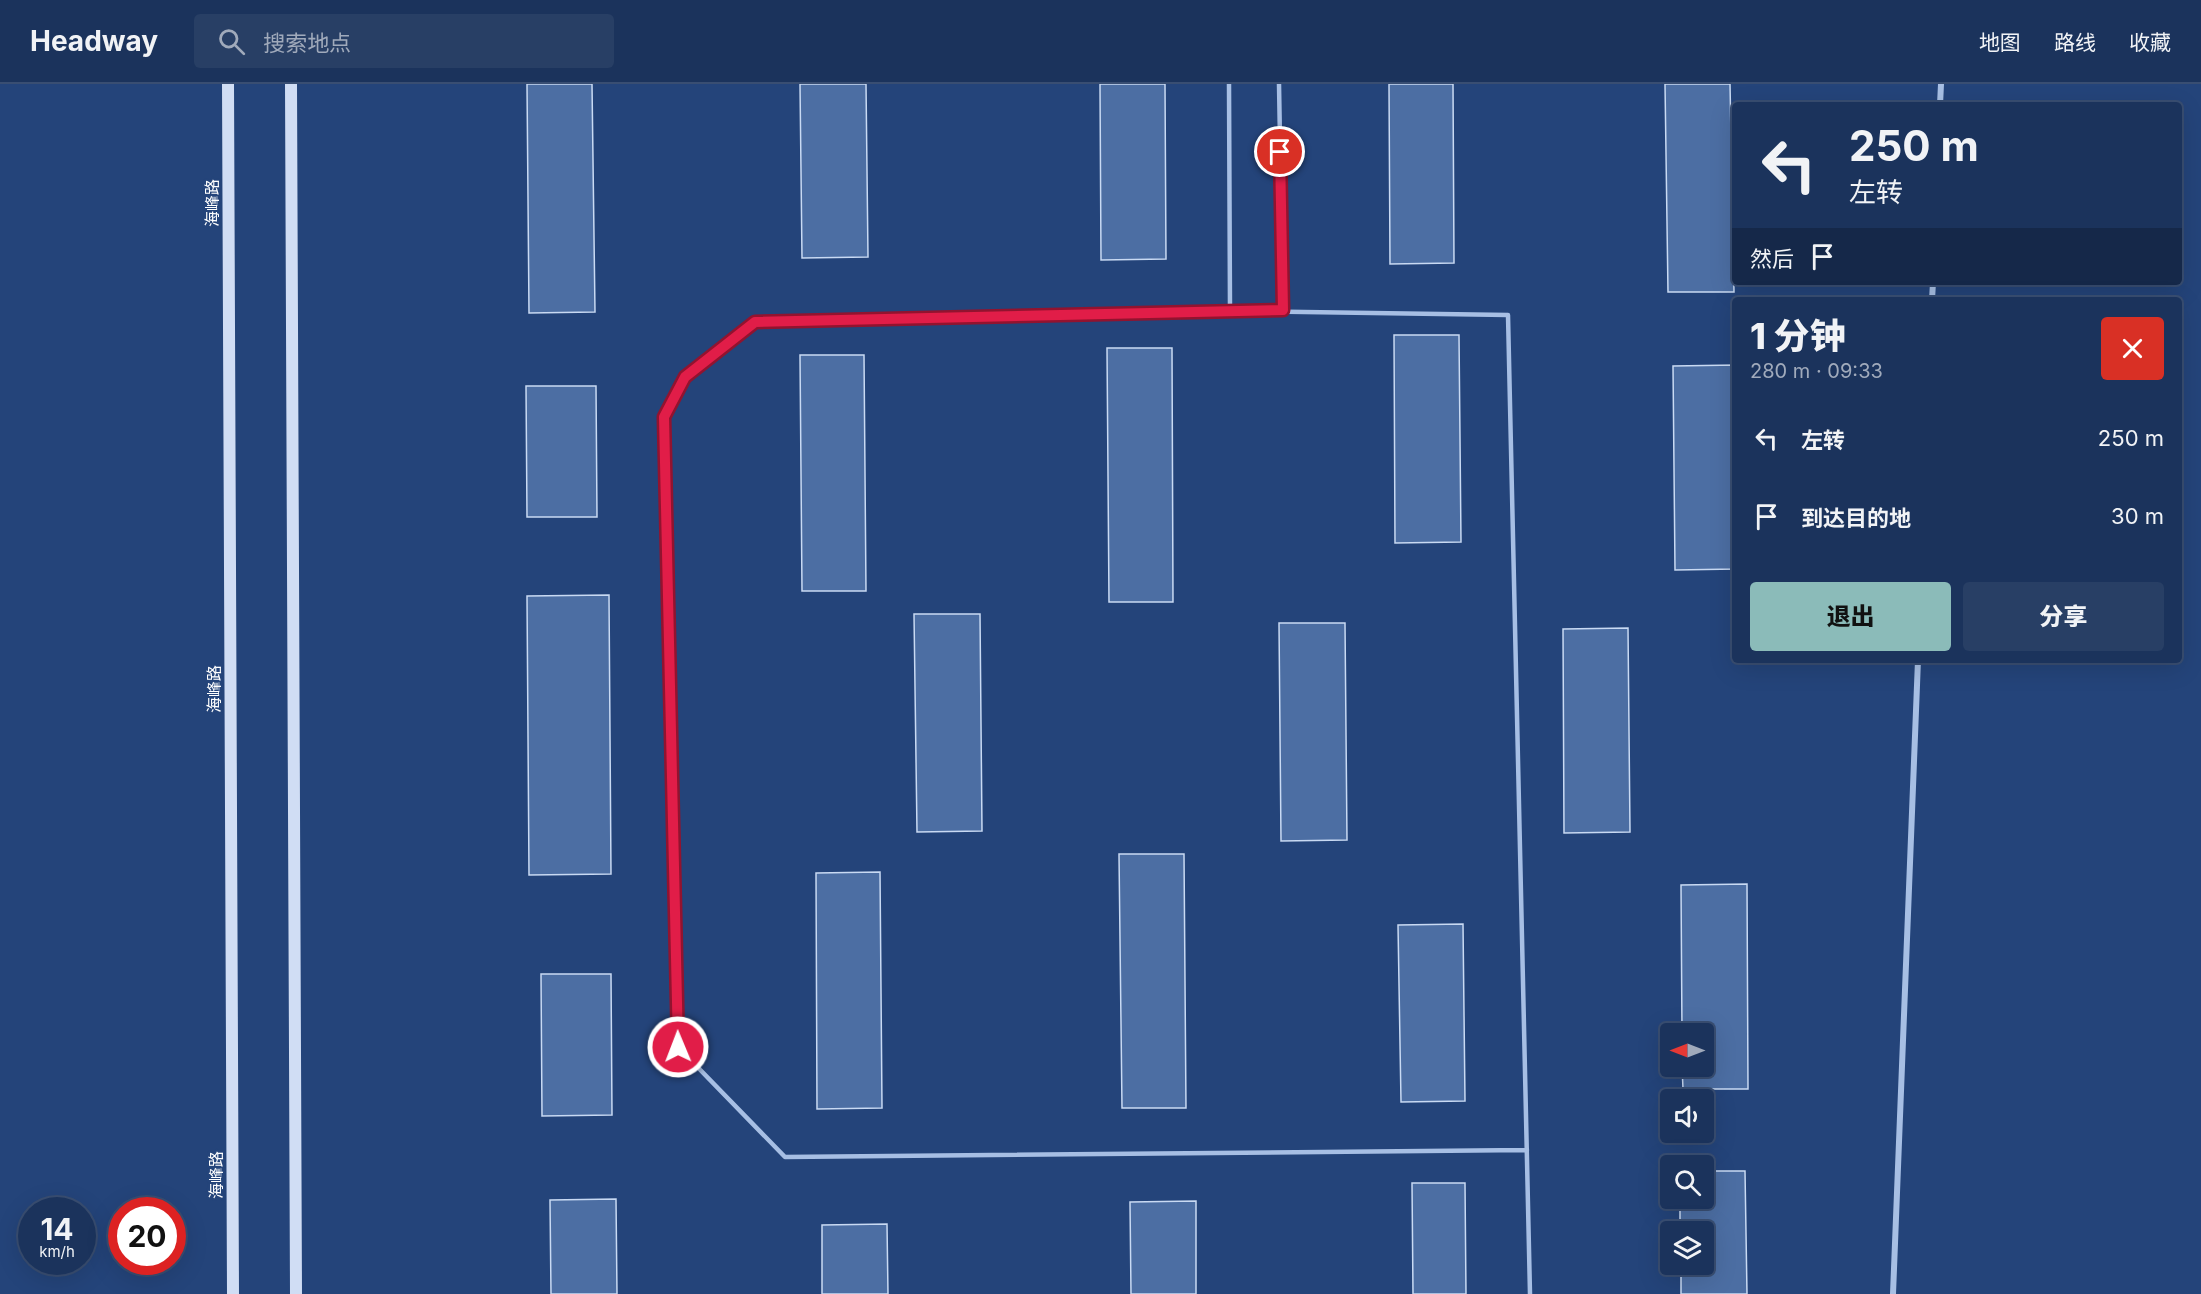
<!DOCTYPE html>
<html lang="zh">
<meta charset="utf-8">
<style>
body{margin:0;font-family:Inter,"Noto Sans SC",sans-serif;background:#283f65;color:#f1f3f6;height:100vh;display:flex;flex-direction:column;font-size:22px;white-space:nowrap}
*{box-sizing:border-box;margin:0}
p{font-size:20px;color:#a0aabb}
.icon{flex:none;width:33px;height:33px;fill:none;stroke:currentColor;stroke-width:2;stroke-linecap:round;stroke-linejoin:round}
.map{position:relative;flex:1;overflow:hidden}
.sheet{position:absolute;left:1732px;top:213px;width:450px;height:366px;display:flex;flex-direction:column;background:#1b335c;border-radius:6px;box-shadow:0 6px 24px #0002,0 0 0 2px #394e72}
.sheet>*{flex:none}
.top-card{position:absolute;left:1732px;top:18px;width:450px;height:183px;border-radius:6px;box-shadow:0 6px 24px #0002,0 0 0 2px #394e72;background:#1b335c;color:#f1f3f6;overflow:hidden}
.needle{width:39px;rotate:270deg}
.tools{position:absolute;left:1660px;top:939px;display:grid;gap:12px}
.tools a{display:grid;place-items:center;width:54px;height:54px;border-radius:6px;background:#1b335c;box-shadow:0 6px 24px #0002,0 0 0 2px #394e72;font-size:30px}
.speed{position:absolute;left:18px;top:1113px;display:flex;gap:12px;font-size:30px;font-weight:700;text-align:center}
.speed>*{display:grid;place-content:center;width:78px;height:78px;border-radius:50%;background:#1b335c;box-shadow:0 6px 24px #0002,0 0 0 2px #394e72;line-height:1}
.speed small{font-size:15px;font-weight:400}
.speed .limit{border:9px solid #d22;background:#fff;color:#111}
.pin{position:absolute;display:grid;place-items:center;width:51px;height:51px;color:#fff;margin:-26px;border:3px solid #fff;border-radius:50%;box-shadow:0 2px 6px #0007}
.me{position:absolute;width:66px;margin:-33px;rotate:359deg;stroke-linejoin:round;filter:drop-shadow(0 0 4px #0008)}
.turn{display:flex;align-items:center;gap:21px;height:126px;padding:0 18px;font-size:27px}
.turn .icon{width:78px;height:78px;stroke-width:2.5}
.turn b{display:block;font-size:42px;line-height:51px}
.then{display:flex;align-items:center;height:57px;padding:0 18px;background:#0003;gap:12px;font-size:22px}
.round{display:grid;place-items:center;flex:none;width:63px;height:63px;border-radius:6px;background:#283f65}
.headline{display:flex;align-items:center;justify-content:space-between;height:102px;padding:0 18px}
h1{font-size:36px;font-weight:800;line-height:45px}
.primary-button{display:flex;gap:12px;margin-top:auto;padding:12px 18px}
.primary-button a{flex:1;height:69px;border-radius:6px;background:#8bbbb9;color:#111;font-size:24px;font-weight:800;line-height:69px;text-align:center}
.primary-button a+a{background:#283f65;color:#f1f3f6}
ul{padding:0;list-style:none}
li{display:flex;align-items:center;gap:18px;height:78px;padding:0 18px}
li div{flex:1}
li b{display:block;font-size:22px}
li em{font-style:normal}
header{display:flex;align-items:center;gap:36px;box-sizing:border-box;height:84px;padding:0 30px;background:#1b335c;border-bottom:2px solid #394e72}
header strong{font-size:28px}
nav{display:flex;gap:33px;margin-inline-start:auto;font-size:21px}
.search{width:420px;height:54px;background:#283f65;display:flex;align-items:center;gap:15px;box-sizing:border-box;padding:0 21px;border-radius:6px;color:#a0aabb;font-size:22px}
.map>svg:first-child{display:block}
.building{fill:#4c6ea3;stroke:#c9daf3;stroke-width:1.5}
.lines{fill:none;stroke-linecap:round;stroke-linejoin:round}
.lane{stroke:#a7bfe4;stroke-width:4.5}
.street{stroke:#a7bfe4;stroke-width:6}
.secondary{stroke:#d0ddf4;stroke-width:12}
.route-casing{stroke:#92132f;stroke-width:15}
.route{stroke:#e11d48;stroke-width:10}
.labels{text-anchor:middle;stroke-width:5;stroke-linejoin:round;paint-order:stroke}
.street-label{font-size:16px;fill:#fff;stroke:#24447a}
</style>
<header>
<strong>Headway</strong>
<div class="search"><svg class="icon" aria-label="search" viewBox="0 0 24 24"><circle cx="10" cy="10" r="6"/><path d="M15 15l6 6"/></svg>搜索地点</div>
<nav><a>地图</a><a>路线</a><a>收藏</a></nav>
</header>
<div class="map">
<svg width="2201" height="1210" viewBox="0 0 2201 1210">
<rect width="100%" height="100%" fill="#24447a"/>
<g class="building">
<polygon points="527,0 592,0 595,228 529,229"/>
<polygon points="800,0 866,0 868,173 802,174"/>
<polygon points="1100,0 1165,0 1166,175 1101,176"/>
<polygon points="1389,0 1453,0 1454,179 1390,180"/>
<polygon points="1665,0 1730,0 1734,208 1668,208"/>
<polygon points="1394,251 1459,251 1461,458 1395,459"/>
<polygon points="1107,264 1172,264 1173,518 1109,518"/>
<polygon points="800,271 864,271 866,507 802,507"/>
<polygon points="1736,281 1736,485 1675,486 1673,282"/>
<polygon points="526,302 596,302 597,433 527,433"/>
<polygon points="609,511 611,790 529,791 527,512"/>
<polygon points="914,530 980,530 982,747 917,748"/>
<polygon points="1279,539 1345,539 1347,756 1281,757"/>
<polygon points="1628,544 1630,748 1564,749 1563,545"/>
<polygon points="1119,770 1184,770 1186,1024 1122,1024"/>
<polygon points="880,788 882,1024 817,1025 816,789"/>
<polygon points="1747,800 1748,1005 1683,1005 1682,982 1704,982 1704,950 1682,950 1681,801"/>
<polygon points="1463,840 1465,1017 1401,1018 1398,841"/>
<polygon points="541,890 611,890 612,1031 542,1032"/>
<polygon points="1704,1087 1745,1087 1747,1210 1681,1210 1681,1180 1704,1180 1704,1148 1680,1148 1680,1114 1704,1114"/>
<polygon points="1412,1099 1465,1099 1466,1210 1413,1210"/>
<polygon points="616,1115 617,1210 551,1210 550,1116"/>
<polygon points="1196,1117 1196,1210 1131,1210 1130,1118"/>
<polygon points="887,1140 888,1210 822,1210 822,1141"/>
</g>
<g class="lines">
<g class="lane">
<polyline points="1229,0 1230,227"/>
<polyline points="1279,0 1283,227"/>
<polyline points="1527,1066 785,1073 678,963 664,333 685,293 755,238 1230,227 1508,231 1530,1210"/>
</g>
<g class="street">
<polyline points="1940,21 1941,0"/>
<polyline points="1932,216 1933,198"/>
<polyline points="1893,1210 1918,576"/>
</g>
<g class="secondary">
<polyline points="228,0 233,1210"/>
<polyline points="291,0 296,1210"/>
</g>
</g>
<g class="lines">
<g class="route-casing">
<polyline id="route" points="678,963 664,333 685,293 755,238 1283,226 1280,68"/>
</g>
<use href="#route" class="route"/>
</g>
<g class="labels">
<g class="street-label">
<text transform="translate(212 119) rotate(-90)" y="6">海峰路</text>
<text transform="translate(214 605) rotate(-90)" y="6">海峰路</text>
<text transform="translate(216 1091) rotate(-90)" y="6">海峰路</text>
</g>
</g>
</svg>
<div class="tools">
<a><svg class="needle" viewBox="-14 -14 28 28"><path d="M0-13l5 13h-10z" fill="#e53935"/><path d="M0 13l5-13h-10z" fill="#a0aabb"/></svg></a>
<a><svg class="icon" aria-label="sound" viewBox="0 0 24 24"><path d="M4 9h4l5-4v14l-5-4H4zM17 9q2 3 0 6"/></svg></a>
<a><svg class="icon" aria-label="search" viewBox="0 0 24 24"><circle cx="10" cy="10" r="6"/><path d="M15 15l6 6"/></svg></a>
<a><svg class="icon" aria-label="layers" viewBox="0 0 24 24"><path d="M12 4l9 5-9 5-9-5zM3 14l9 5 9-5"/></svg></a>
</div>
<div class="speed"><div>14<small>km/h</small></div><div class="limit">20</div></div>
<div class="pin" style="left:1280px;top:68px;background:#d93025"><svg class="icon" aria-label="arrive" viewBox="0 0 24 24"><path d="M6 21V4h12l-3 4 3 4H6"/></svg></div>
<svg class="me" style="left:678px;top:963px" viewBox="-20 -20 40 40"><circle r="17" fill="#e11d48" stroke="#fff" stroke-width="3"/><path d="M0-11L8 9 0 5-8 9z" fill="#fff"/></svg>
<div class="top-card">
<div class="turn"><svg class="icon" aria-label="left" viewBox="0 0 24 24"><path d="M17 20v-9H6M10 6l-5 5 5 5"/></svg><div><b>250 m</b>左转</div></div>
<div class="then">然后<svg class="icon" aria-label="arrive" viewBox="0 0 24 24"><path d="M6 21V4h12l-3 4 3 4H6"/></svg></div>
</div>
<section class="sheet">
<div class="headline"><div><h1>1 分钟</h1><p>280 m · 09:33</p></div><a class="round" style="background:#d93025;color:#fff"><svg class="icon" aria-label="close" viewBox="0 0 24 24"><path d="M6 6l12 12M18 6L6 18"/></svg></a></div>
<ul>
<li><svg class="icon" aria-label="left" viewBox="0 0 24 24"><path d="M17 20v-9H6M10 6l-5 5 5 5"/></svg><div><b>左转</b></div><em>250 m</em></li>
<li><svg class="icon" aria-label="arrive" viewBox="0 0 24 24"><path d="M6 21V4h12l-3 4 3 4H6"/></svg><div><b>到达目的地</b></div><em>30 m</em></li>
</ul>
<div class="primary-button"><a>退出</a><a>分享</a></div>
</section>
</div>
